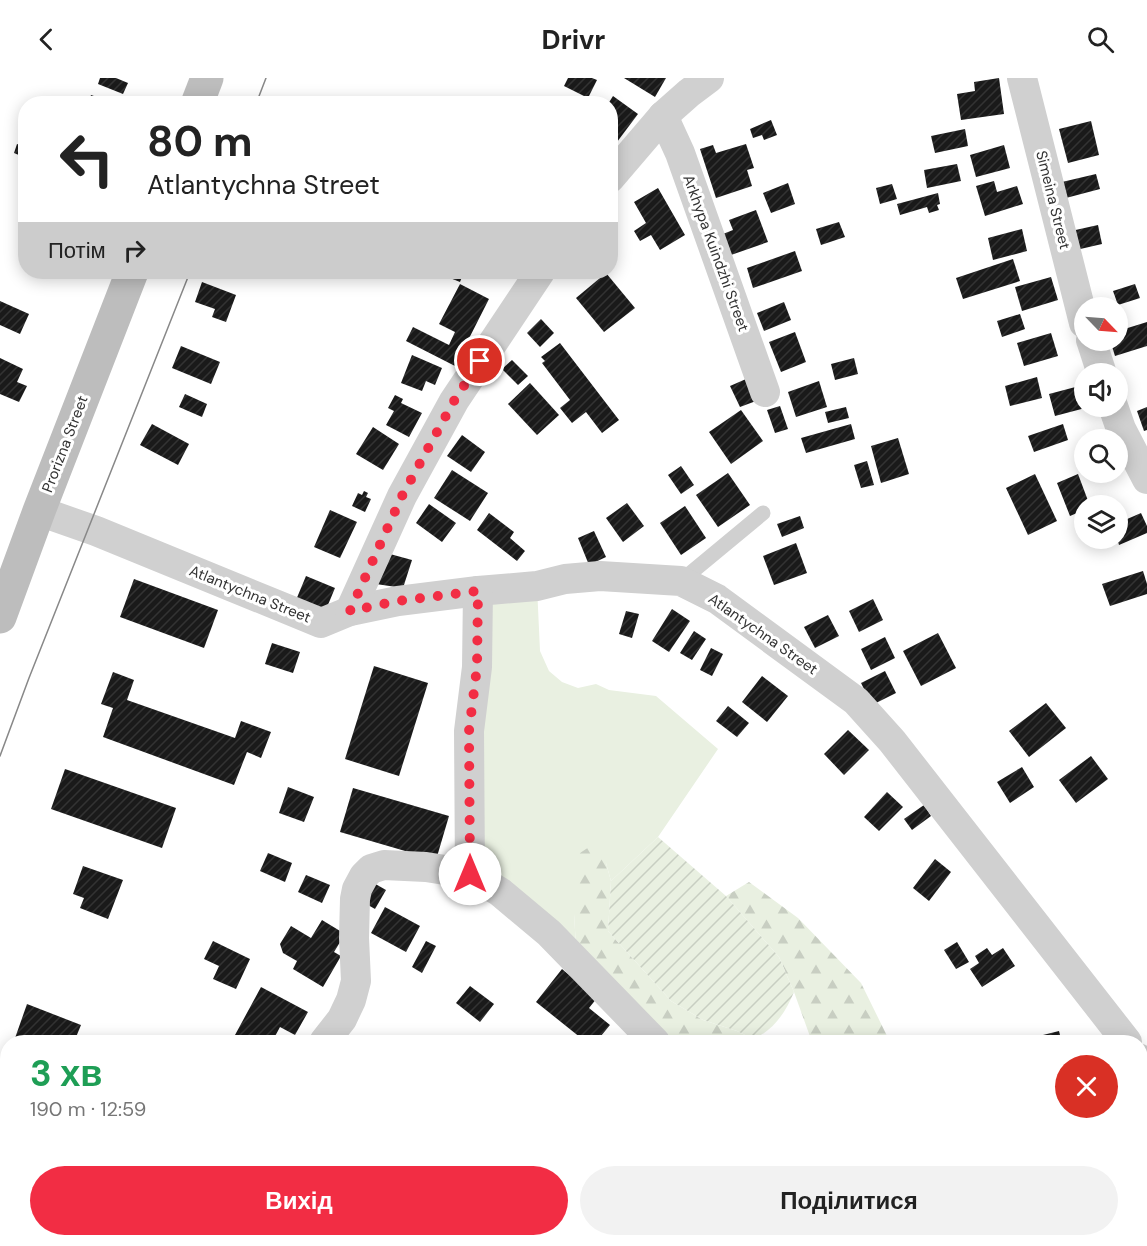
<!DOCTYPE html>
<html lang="uk">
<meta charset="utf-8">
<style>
body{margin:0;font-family:"DM Sans",sans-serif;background:#f2f2f2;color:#222;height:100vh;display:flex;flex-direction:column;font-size:22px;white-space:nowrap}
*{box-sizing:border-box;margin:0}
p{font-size:20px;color:#767676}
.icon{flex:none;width:33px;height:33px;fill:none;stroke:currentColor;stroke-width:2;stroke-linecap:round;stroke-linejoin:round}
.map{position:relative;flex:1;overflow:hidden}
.details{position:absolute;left:0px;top:957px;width:1148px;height:212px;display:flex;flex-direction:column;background:#fff;border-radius:24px 24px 0 0;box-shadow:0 3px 15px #0003}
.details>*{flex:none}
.banner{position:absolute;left:18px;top:18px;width:600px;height:183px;border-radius:24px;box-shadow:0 3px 15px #0003;background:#fff;color:#222;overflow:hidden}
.needle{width:39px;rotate:115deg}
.buttons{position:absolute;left:1074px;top:219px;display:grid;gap:12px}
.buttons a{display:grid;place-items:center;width:54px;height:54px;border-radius:50%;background:#fff;box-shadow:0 3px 15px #0003;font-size:30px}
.pin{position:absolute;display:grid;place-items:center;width:51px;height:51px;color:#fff;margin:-26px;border:3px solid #fff;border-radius:50%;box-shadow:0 2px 6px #0007}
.me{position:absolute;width:66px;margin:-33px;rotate:0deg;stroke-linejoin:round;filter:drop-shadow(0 0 4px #0008)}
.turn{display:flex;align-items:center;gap:21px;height:126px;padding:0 30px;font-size:27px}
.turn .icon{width:78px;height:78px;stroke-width:2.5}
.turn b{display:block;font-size:42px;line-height:51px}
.then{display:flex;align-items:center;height:57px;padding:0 30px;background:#0003;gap:12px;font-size:22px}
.round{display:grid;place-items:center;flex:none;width:63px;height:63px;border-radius:32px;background:#f2f2f2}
.overview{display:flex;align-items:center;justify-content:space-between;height:102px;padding:0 30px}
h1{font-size:36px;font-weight:700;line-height:45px;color:#1e9e55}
.action{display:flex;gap:12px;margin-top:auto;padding:12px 30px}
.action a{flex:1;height:69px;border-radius:36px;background:#f22d44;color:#fff;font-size:24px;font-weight:700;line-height:69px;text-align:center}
.action a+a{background:#f2f2f2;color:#222}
header{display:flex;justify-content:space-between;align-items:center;height:78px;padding:0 30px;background:#fff;font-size:27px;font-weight:700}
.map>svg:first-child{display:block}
.grass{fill:#e9f0e1}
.forest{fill:url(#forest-firs)}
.garden{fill:url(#garden-furrows)}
.building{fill:url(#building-hatch)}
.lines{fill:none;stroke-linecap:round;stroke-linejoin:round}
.lane{stroke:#d0d0d0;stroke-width:15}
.street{stroke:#d0d0d0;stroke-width:30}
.secondary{stroke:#bdbdbd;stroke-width:33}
.tram{stroke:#888;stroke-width:1.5}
.route{stroke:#f22d44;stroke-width:10;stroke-dasharray:0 18}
.labels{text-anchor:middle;stroke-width:6;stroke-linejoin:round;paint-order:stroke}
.street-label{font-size:15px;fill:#333;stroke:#fff}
</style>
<header><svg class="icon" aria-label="back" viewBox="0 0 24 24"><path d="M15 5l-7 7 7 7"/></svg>Drivr<svg class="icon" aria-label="search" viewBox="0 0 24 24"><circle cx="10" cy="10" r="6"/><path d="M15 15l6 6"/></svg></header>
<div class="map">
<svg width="1147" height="1168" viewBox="0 0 1147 1168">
<defs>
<pattern id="forest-firs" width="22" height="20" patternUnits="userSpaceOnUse" patternTransform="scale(1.5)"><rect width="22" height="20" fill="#e9f0e1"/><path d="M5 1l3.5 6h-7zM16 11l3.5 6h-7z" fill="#c8cec2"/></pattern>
<pattern id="garden-furrows" width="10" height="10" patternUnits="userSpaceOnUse" patternTransform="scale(1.5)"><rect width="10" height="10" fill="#e9f0e1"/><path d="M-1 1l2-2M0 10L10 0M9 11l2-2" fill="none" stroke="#c8cec2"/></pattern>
<pattern id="building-hatch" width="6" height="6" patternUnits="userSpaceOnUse" patternTransform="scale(1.5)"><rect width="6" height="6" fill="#1a1a1a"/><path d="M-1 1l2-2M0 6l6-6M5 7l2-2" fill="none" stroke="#333"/></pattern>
</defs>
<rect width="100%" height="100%" fill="#fff"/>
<polygon class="grass" points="537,508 540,573 549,593 562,604 578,610 596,606 609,612 656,618 718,671 658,759 611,803 606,785 574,779 574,836 577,884 470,796 478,513"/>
<g class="forest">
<polygon points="589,769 606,785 611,803 608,853 671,923 703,942 737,953 753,961 754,964 655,964 577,884 574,836 574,779"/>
<polygon points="749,804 798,840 861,905 890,964 812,964 794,914 779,879 726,818"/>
<polygon points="930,1161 997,1161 1002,1168 939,1168"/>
</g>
<path class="garden" d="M658 759 726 818 779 879 794 914C786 934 773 953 753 961L737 953 703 942 671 923 608 853 611 803Z"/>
<g class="building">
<polygon points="100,0 116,0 128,5 123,16 98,6"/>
<polygon points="568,0 592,0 597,2 588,20 564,8"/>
<polygon points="624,0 666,0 655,19"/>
<polygon points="999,0 1004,36 961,42 957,16 975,13 974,4"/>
<polygon points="91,17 114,25 113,26 88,26"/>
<polygon points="613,18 638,36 617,64 610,59 610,26 608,26"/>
<polygon points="771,42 777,57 764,62 762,57 753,60 750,51"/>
<polygon points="1091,43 1099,77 1068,85 1059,51"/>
<polygon points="965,51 968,68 935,75 931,58"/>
<polygon points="17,66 26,69 26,80 14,75"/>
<polygon points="746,66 754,90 747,92 752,108 716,120 700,71 713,67 716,75"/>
<polygon points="1004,67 1010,90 976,99 970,77"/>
<polygon points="957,86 961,103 927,110 924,92"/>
<polygon points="1096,96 1100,111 1066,120 1062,104"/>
<polygon points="994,103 997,114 1017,108 1023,126 985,138 976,108"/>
<polygon points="788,105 795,126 771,135 763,115"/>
<polygon points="892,106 897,121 880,126 876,110"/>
<polygon points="658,110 685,157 660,172 651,157 640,163 634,153 646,145 634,124"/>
<polygon points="938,115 940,126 937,127 939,132 929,135 927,129 900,137 897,126"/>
<polygon points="756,132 768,164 731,177 723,156 733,152 729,142"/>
<polygon points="839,144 845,159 821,167 816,151"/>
<polygon points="1098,147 1102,166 1076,172 1071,153"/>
<polygon points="1022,151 1027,173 993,182 988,160"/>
<polygon points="795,173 802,193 753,210 747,190"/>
<polygon points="1013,181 1020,203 963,221 956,200"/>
<polygon points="441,194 464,194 460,204 440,196"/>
<polygon points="606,195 635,230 604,254 576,220"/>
<polygon points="1051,199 1058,222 1022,233 1015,209"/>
<polygon points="202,204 236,217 226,244 212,239 215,231 195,224"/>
<polygon points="460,206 489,221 455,288 406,263 413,249 449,267 455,254 439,246"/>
<polygon points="1135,206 1140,220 1118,227 1113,213"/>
<polygon points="0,223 29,236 20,256 0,247"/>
<polygon points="784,224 791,242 764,253 757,235"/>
<polygon points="1020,236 1025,251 1002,259 997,243"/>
<polygon points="541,241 554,255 540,269 527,255"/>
<polygon points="1147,244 1147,268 1115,278 1110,262 1118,262 1118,253"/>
<polygon points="795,254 806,284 781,294 769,264"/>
<polygon points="1051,255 1058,278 1024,288 1017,265"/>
<polygon points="560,265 619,342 602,355 586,334 572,345 560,330 570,322 542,285 545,283 541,279"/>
<polygon points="181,268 220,284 211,306 172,290"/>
<polygon points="412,277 442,290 435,307 426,303 422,313 401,305"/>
<polygon points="0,280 23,291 17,304 27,308 19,324 0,316"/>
<polygon points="854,280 858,296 835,302 831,286"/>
<polygon points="512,282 528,298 518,307 502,291"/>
<polygon points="1037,299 1042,320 1010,328 1005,308"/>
<polygon points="746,301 756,323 740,329 730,308"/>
<polygon points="819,303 827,329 796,339 788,314"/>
<polygon points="530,305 559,337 537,357 508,326"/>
<polygon points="1083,307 1084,328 1089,329 1055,338 1049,316"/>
<polygon points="185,316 207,326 202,339 179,329"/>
<polygon points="395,317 403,321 401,325 422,335 409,359 386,347 394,333 388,330"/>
<polygon points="780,328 788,351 775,355 767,332"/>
<polygon points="846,329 849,340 828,345 825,334"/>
<polygon points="1147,329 1147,352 1144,353 1137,333"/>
<polygon points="741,332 763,363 731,386 709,354"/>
<polygon points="152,346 189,366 178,387 140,367"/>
<polygon points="851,346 855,361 806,375 801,360"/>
<polygon points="1063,346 1068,362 1034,374 1028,358"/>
<polygon points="373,349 399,366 383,392 356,376"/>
<polygon points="462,357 485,374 471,394 447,378"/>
<polygon points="898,360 909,396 881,405 871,368"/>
<polygon points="867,383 874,407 861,410 854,387"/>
<polygon points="681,388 694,407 681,416 668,397"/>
<polygon points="452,392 488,415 470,443 434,420"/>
<polygon points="728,395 750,427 718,449 696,417"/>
<polygon points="1035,396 1057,443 1028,457 1006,410"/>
<polygon points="1078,396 1090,428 1084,428 1084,432 1070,438 1057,405"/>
<polygon points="364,413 368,415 366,419 371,421 365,434 352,428 358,415 362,417"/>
<polygon points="627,425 644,448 623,464 606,440"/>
<polygon points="429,426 456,445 442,464 416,445"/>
<polygon points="685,428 706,460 681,477 660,445"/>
<polygon points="330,432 357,444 340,480 314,469"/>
<polygon points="489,435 514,454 510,460 525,473 517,483 477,452"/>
<polygon points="1141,435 1147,448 1147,455 1119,467 1117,460 1118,445"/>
<polygon points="800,438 804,450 782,459 777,446"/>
<polygon points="594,453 606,479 589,487 578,460"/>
<polygon points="796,465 807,495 774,507 763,478"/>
<polygon points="390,476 412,482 403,510 376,506"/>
<polygon points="1143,493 1147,506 1147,516 1110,528 1102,506"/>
<polygon points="306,498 335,510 325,534 296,522"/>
<polygon points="134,501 218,532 204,570 120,539"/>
<polygon points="873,521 883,542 859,554 849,533"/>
<polygon points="672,531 690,543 669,574 652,563"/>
<polygon points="626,533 639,536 632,560 619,556"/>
<polygon points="828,537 839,558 815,570 804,549"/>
<polygon points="694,553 706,561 692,582 680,575"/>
<polygon points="938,555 956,590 921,608 903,573"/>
<polygon points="885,559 895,580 871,592 861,571"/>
<polygon points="272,565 300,574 293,595 265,586"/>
<polygon points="711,570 723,576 712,598 700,592"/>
<polygon points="374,588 428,605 399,698 345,681"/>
<polygon points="885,593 896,615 872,627 861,605"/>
<polygon points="113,594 134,602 127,622 235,660 241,643 271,654 261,680 247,674 234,707 103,659 113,630 101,626"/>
<polygon points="762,598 788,618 767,644 742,624"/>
<polygon points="1046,625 1066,650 1029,679 1009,653"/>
<polygon points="728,628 749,645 737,659 716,643"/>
<polygon points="848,652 869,672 844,697 824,676"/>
<polygon points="1091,678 1108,701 1076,725 1059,702"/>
<polygon points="1022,689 1034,709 1010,725 997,704"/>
<polygon points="65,691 176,730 162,770 51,731"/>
<polygon points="288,709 314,719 304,744 279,735"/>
<polygon points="353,710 449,738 436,782 340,754"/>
<polygon points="887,714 903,729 879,753 864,739"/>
<polygon points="924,727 931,738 912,752 904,741"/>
<polygon points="268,775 292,785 285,804 260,793"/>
<polygon points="935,781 951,794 929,823 913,810"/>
<polygon points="83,788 123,802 108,841 80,830 84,820 73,816"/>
<polygon points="306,797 330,807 322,825 298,814"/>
<polygon points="372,804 386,812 375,831 361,823"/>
<polygon points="385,829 420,848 406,874 371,855"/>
<polygon points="322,842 345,856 334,874 341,878 323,909 293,891 297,883 283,875 280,866 291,848 311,860"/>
<polygon points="213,863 250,881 236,911 213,901 219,888 204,881"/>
<polygon points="426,863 436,868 422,895 412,889"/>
<polygon points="957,864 969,884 956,891 944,872"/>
<polygon points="987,870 992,877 1003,870 1015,888 982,909 970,891 979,885 975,878"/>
<polygon points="562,891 597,920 589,930 610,947 596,964 586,964 536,924"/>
<polygon points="470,908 494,926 480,944 456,925"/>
<polygon points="261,909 308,934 295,957 280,949 272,964 263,960 260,964 248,964 235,957"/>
<polygon points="27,926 81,947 74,964 19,964 14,963"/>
<polygon points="1059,953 1062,964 1028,964 1027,961"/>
<polygon points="8,975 8,1002 0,999 0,994"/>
<polygon points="0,1013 8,1016 8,1057 0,1054"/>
<polygon points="4,1072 8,1073 8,1079 0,1099 0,1079 1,1079"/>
<polygon points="1147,1098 1147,1139 1140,1143 1140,1102"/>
<polygon points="190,1161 216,1161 222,1168 196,1168"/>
<polygon points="778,1161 850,1161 853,1168 781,1168"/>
</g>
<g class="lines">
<polyline class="lane" points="681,503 763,435"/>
<g class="street">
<polyline points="1022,0 1084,245"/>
<polyline points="663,38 680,75 765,314"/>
<polyline points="610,100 663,38 689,15 709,0"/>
<polyline points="1091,262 1102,296"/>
<polyline points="1113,328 1121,351 1147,401"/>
<polyline points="39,433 96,453 321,545 350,533 398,523 478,513 537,508 565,501 600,498 681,503 717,521 856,623 892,663 1127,964"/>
<polyline points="350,533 402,418 454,323 540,194"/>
<polyline points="470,796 469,653 477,589 478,513"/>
<polyline points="324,964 342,941 351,922 356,903 354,860 355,821 357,811 364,798 371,791 384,787 426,789 470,796 500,814 549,855 655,964"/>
<polyline points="1140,981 1147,990"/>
<polyline points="0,1165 11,1168"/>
<polyline points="111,1168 119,1161"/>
<polyline points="753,1168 759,1165 762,1168"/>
</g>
<g class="secondary">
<polyline points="197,26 207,0"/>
<polyline points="0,539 39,433 132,194"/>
</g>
<g class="tram">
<polyline points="256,26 266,0"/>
<polyline points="0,678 29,600 190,194"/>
</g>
</g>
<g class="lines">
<polyline class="route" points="470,796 469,653 477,589 478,513 398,523 350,533 402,418 454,323 480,283"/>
</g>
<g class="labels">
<g class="street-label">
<text transform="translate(1053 122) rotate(76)" y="5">Simeina Street</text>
<text transform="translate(716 175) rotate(70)" y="5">Arkhypa Kuindzhi Street</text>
<text transform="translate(65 366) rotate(-69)" y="5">Prorizna Street</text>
<text transform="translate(250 516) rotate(22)" y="5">Atlantychna Street</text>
<text transform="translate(763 556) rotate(35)" y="5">Atlantychna Street</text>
</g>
</g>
</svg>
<div class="buttons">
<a><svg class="needle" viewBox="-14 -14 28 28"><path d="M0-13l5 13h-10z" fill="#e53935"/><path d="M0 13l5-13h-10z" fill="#767676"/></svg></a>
<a><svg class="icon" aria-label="sound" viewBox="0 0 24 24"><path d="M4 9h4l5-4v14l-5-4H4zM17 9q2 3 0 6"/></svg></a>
<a><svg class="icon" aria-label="search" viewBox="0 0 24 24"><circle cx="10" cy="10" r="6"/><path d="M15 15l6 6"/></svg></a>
<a><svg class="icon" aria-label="layers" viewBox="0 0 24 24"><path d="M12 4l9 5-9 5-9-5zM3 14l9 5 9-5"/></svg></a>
</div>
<div class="pin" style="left:480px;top:283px;background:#d93025"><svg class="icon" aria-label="arrive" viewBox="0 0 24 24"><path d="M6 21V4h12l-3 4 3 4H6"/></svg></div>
<svg class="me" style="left:470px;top:796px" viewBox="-20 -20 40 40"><circle r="19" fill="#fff"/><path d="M0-13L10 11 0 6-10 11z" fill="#f22d44"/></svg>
<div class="banner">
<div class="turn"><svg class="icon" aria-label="left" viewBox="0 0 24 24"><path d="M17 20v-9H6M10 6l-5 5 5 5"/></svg><div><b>80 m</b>Atlantychna Street</div></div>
<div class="then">Потім<svg class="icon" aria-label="right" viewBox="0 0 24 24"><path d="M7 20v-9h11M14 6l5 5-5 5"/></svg></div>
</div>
<section class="details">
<div class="overview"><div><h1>3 хв</h1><p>190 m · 12:59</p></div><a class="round" style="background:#d93025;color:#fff"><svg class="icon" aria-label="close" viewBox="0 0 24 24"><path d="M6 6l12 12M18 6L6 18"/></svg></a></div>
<div class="action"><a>Вихід</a><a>Поділитися</a></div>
</section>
</div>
